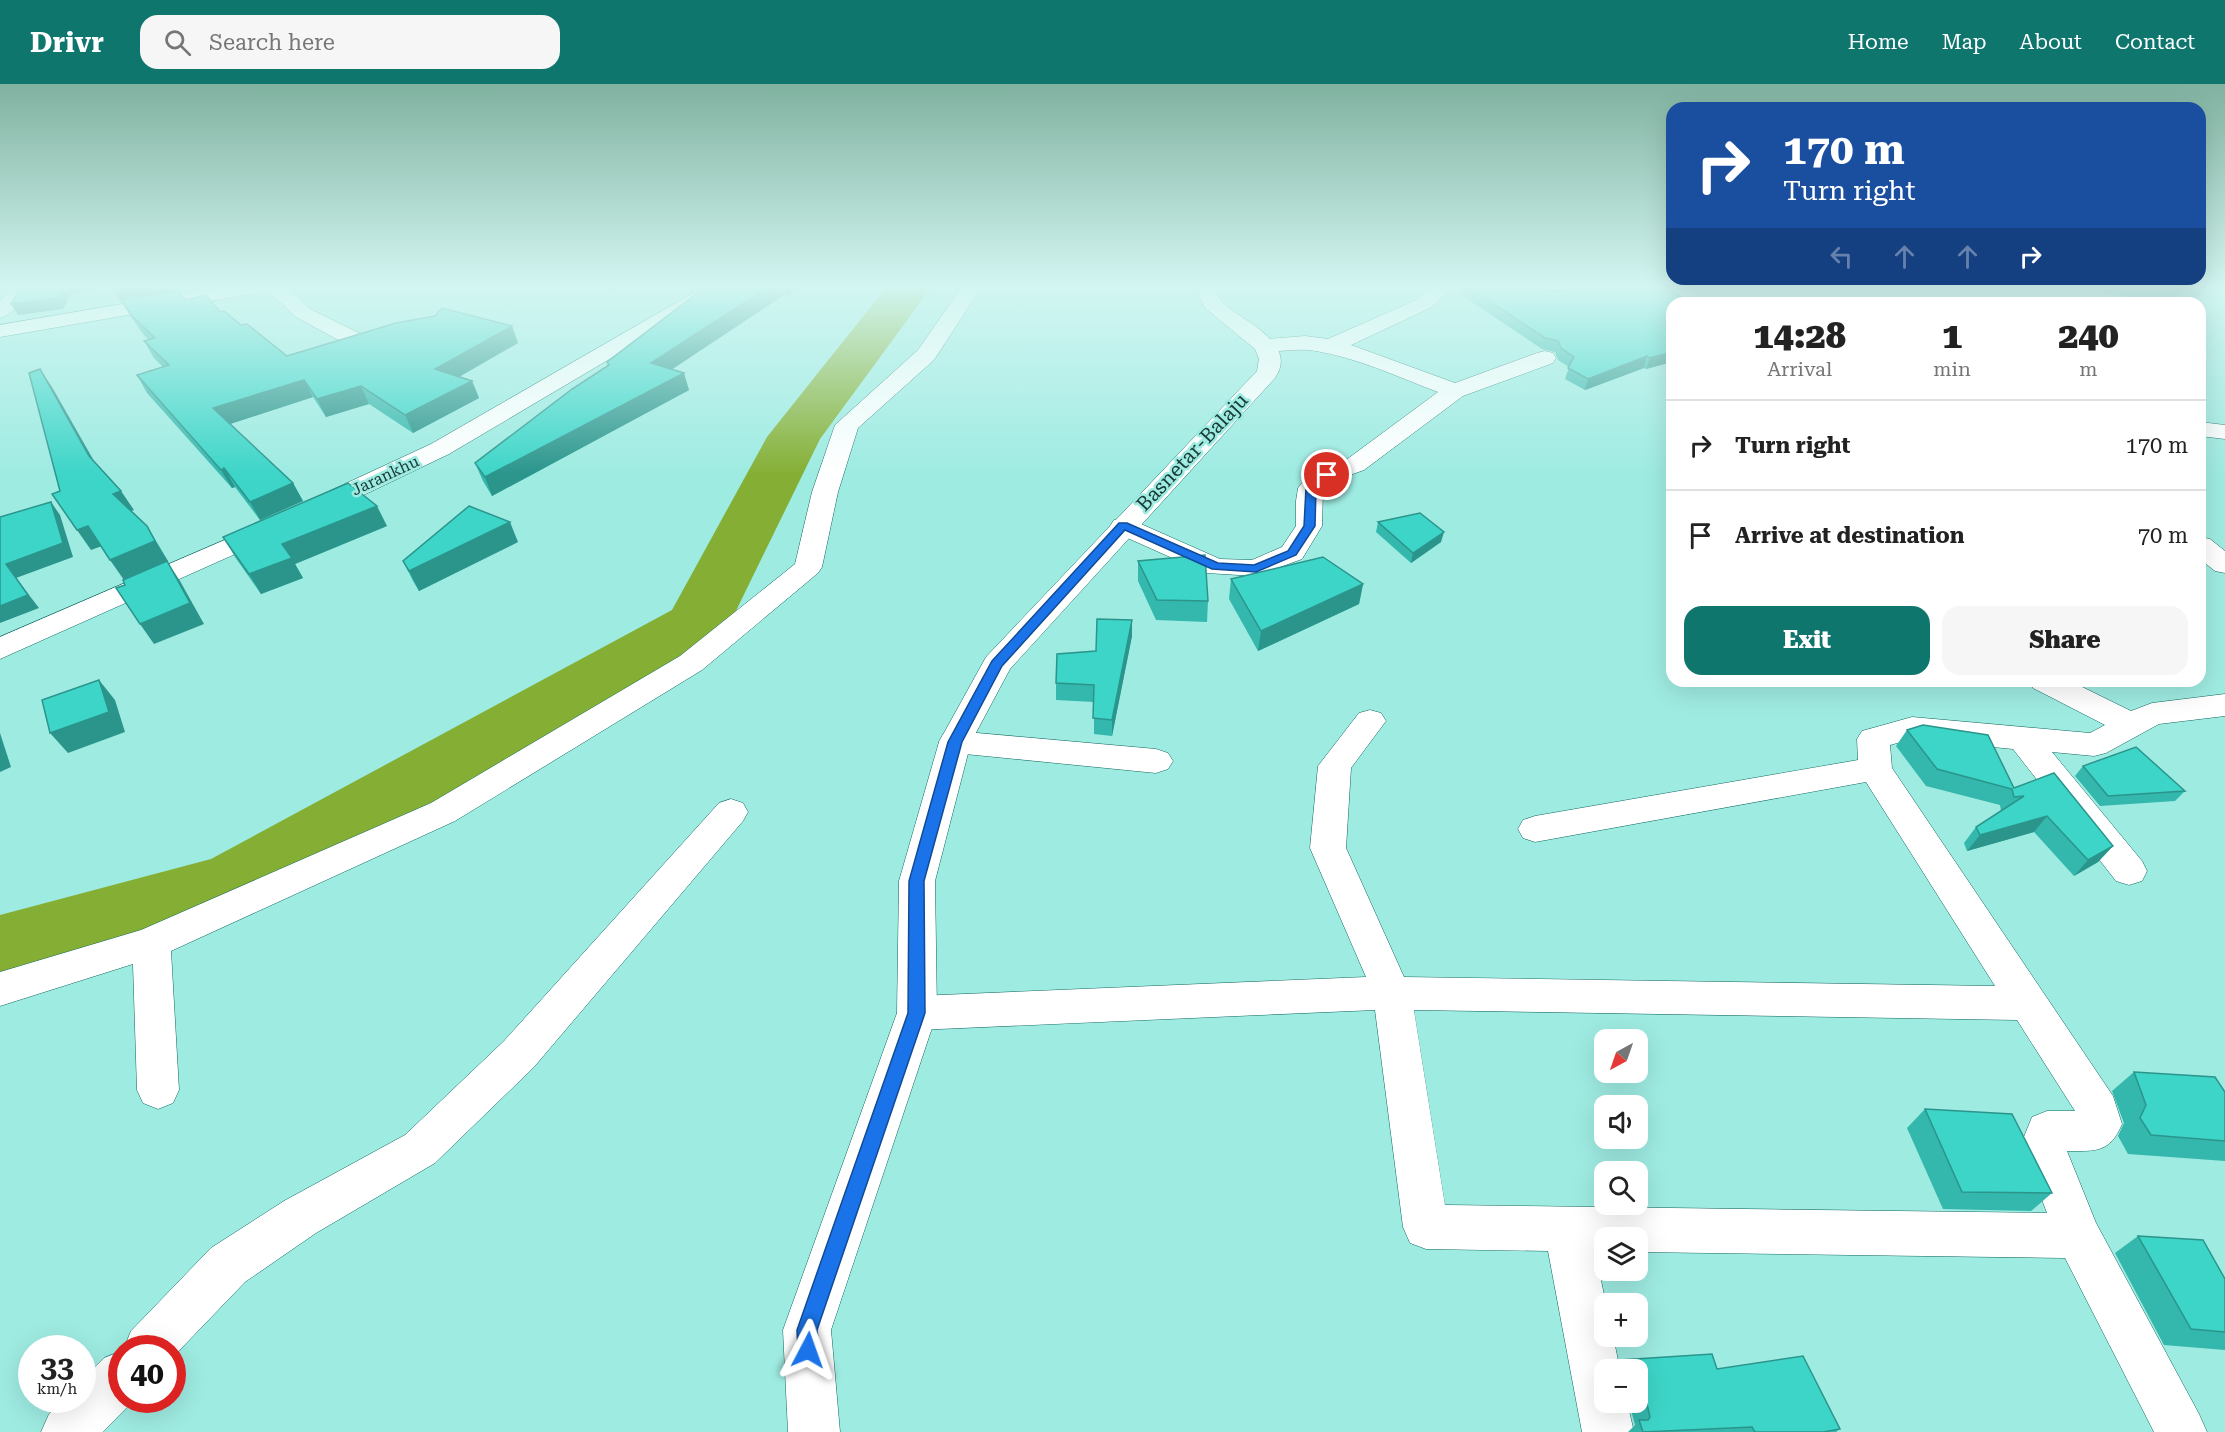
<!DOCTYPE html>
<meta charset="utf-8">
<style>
body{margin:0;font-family:"Roboto Serif",serif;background:#f6f6f6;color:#222;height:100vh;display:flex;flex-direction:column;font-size:22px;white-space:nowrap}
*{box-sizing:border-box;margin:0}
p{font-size:20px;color:#767676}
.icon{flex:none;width:33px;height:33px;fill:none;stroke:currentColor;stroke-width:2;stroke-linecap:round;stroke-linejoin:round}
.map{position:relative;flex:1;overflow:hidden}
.details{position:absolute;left:1666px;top:213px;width:540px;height:390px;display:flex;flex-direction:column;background:#fff;border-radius:18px;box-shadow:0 6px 24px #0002}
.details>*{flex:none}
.banner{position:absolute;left:1666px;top:18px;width:540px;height:183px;border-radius:18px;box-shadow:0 6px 24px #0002;background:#1a4fa0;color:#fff;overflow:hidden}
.needle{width:39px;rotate:220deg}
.fabs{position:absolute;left:1594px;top:945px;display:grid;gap:12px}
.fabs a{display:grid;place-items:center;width:54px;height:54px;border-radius:12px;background:#fff;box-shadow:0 6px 24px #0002;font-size:30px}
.speed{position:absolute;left:18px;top:1251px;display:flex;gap:12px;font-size:30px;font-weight:700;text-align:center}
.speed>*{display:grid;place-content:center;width:78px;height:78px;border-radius:50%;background:#fff;box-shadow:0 6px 24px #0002;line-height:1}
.speed small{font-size:15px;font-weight:400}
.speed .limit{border:9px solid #d22;background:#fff;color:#111}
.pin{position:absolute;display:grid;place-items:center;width:51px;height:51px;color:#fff;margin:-26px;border:3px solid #fff;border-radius:50%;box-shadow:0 2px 6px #0007}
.me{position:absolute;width:66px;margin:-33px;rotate:4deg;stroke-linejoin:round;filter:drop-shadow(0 0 4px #0008)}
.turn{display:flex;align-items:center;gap:21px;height:126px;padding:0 18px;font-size:27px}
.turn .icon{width:78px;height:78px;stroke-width:2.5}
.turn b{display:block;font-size:42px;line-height:51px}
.lanes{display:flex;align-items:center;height:57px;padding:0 18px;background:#0003;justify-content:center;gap:30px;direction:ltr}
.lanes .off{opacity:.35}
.eta{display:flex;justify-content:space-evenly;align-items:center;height:102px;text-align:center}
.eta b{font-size:36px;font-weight:800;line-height:42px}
.action{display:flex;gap:12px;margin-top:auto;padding:12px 18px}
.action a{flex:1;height:69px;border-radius:18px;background:#0f766e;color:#fff;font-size:24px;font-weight:800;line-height:69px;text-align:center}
.action a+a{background:#f6f6f6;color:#222}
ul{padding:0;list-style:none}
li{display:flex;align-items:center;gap:18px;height:90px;padding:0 18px;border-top:2px solid #e0e0e0}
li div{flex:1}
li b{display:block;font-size:22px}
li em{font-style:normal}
header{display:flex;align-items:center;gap:36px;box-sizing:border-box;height:84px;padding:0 30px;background:#0f766e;color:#fff}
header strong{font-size:28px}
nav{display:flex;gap:33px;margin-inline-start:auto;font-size:21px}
.search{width:420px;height:54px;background:#f6f6f6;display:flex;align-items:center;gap:15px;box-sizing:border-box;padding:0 21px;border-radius:18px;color:#767676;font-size:22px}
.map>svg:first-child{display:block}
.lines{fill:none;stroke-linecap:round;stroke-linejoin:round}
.river{fill:#85af34;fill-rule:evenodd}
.street-casing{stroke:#106760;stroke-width:1}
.secondary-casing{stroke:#106760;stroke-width:1}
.street{fill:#fff;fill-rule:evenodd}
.secondary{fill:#fff;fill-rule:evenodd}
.wall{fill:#34b7ac}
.shaded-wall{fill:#2b958c}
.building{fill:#3dd5c8;stroke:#2b958c;stroke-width:1.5}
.route{fill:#1a73e8;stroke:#114b97;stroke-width:1.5}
.labels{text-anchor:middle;stroke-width:5;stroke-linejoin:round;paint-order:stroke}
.far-street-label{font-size:16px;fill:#193936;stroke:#9eebe2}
.street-label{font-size:20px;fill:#193936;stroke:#9eebe2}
</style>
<header>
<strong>Drivr</strong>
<div class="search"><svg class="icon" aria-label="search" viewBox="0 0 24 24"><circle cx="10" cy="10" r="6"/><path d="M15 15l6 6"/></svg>Search here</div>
<nav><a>Home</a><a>Map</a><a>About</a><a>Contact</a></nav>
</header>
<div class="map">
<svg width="2225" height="1348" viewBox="0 0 2225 1348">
<rect width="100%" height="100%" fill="#9eebe2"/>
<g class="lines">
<polygon class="river" points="888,201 933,201 820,355 730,539 720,554 263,822 0,901 0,831 211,775 672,526 767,353"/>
<g class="street-casing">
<g id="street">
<path d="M21 201H48C43 209 34 208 27 213 17 220 12 231 0 234V217L13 205Z"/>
<polygon points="233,201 285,201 310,225 371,255 374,260 371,265 363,267 355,265 296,233 268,207 0,253 0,241"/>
<polygon points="963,201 983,201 934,276 858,344 838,408 822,483 818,489 702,586 455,737 171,867 179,1006 173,1019 158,1025 143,1019 137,1006 133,880 0,922 0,888 141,846 431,719 680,572 795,480 812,408 835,341 918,266"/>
<path d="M1433 201H1514L1517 205 1514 209 1507 211 1457 207 1447 209 1430 224 1351 261 1455 299 1537 269 1545 267 1553 269 1556 274 1553 279 1463 312 1364 386 1336 396 1323 407 1322 442 1302 475 1256 492 1206 489 1114 448 1110 442 1114 436 1123 434 1132 436 1220 475 1252 476 1282 463 1296 442V417L1298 404 1302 399 1318 386 1346 376 1438 308C1398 293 1358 274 1316 267 1296 263 1276 270 1256 266L1253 261 1256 256 1305 252 1328 255 1416 216Z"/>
<polygon points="2200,338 2225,341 2225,355 2200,352"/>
<polygon points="2200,453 2210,455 2225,467 2225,489 2215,487 2200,475"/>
<path d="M2029 597H2070L2131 627 2152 619 2225 610V632L2159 640 2106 669 2094 672 2052 668 2142 777 2147 787 2142 797 2129 801 2116 797 2013 665 1912 655 1890 661 1892 684 2113 1012 2122 1040C2110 1069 2096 1067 2067 1067L2096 1139 2199 1330 2207 1348H2154L2065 1174 1638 1168V1154H1605V1168H1595L1606 1220 1605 1252H1613L1620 1286H1605V1318H1627L1634 1348H1582L1548 1167 1426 1165 1410 1159 1403 1143 1375 926 917 946 903 941 897 929 903 917 917 912 1366 893 1310 764 1318 682 1359 629 1370 626 1381 629 1386 637 1351 684 1346 764 1404 893 1995 902 1866 698 1535 758 1523 754 1518 745 1523 736 1535 732 1858 676 1857 655 1862 647 1912 633 2090 649 2105 641 2033 604ZM1414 926 2017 936 2075 1027H2047L2032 1033 2021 1060 2047 1129 1445 1121Z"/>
<polygon points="955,647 1156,665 1168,669 1173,677 1168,685 1156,689 955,669 943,666 939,658 943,650"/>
<polygon points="731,715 743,719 748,728 743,737 534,983 435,1079 316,1149 245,1198 172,1274 172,1264 124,1264 131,1247 211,1164 284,1117 405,1051 504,957 719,719"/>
<polygon points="122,1267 122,1316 134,1316 103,1348 41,1348 49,1330 63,1316 82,1316 82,1296 104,1274"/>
</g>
</g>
<g class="secondary-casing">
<g id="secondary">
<polygon points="707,201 731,201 728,205 449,370 324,430 315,432 306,430 302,424 306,418 431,360"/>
<path d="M1195 201H1215C1217 206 1218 214 1222 218 1242 237 1299 259 1275 294L1010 585 971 658 935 797 937 929 831 1246 840 1348H788L783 1246 897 929 899 797 939 658 986 573 1257 287 1259 275 1255 265 1204 223Z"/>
<polygon points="271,436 280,438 284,444 280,450 0,575 0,553"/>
</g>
</g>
<use href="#street" class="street"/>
<use href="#secondary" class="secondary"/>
</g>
<g class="wall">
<polygon points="109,201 167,201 171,208 186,216 220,228 287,272 518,259 459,293 472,297 479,314 413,349 369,320 326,333 313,313 230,340 293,399 303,417 260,436 235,403 232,404 147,309 137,291 163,283 154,274 144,257 149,256 143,250 131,233 122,218 121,218"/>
<polygon points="562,201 621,201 612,206 590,203 587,205"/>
<polygon points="708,201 800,201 787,212 784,211 672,285 689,306 492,412 483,397 475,379 608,282 607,278"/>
<polygon points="1462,201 1486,201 1672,219 1672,278 1646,285 1644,284 1585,306 1565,295 1569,283 1558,276 1555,268 1542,265 1460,210"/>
<polygon points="2083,201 2199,201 2201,209 2194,219 2162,219 2109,210"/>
<polygon points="1378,438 1441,458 1411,479 1376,448"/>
<polygon points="387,442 295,480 303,494 261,510 235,473 223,453"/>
<polygon points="518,458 419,507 413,497 403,477"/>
<polygon points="1138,477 1208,517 1207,538 1156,536 1138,497"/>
<polygon points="1231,495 1363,500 1359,520 1258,567 1229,515"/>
<polygon points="1132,536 1132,552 1112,652 1094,650 1094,618 1056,616 1056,599"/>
<polygon points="1907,646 2014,704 2113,762 2098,778 2074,792 2034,748 1967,767 1964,759 1976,743 2001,727 2000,721 1926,702 1896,662"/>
<polygon points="2083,682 2185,707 2175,717 2100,722 2075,692"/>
<polygon points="2134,988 2225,1008 2225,1077 2128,1070 2118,1052 2124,1039 2112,1007"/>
<polygon points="1925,1025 2052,1109 2031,1127 1943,1125 1907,1044"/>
<polygon points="2138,1152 2225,1195 2225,1266 2164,1261 2115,1169"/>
<polygon points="1620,1276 1840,1345 1836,1348 1628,1348 1635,1341 1629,1318 1638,1318 1638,1286 1612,1286"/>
</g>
<g class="shaded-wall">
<polygon points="0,201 17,201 10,205 0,206"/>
<polygon points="64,201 108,201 71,210 63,225 18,231 11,220"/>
<polygon points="152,201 167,201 172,209 121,218 114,207"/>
<polygon points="585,201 590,201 590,203 587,205"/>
<polygon points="610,201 621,201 612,206"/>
<polygon points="771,201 782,201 784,211 656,296 651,279"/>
<polygon points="784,201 800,201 787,212"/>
<polygon points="512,242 518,259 443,302 435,285"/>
<polygon points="1672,268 1672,278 1646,285 1650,274"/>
<polygon points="1647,272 1644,284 1585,306 1588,295"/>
<polygon points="40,285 52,303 102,391 89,372"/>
<polygon points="684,289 689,306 492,412 485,393"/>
<polygon points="304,296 313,313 224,342 213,324"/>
<polygon points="472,297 479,314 413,349 405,331"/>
<polygon points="361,302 369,320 326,333 317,315"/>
<polygon points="224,384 235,403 232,404 221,386"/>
<polygon points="293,399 303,417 260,436 250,418"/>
<polygon points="121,407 134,426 126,429 113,410"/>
<polygon points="51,418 60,431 73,473 16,494 39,524 0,539 0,522 6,480"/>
<polygon points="377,422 387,442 295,480 303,494 261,510 249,490 282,460"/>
<polygon points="510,438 518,458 419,507 409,487"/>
<polygon points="88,442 102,462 91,466 77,446"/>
<polygon points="147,442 168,477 124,496 110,476"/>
<polygon points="1444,448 1441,458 1411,479 1413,469"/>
<polygon points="167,477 180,497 204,540 154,560 140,540"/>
<polygon points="1363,500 1359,520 1258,567 1261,547"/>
<polygon points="1132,536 1132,552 1112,652 1112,636"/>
<polygon points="99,596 115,616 125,648 68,669 50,649"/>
<polygon points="0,649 11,683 0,688"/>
<polygon points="2047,732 2034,748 1967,767 1980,751"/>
<polygon points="2113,762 2098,778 2074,792 2088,776"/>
</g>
<g class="building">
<polygon points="29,201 64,201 56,214 11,220 20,205"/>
<polygon points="110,201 152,201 114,207"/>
<polygon points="708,201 771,201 651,279 684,289 485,393 475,379 572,305 609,281 607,278"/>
<polygon points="1465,201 1486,201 1559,207 1612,201 1657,201 1694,219 1672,219 1672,268 1650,274 1647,272 1588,295 1568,284 1574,273 1561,264 1558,257 1545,254"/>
<polygon points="2155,201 2199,201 2201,209"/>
<polygon points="177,207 186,216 206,211 220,228 224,227 241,241 247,240 287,272 396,239 435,232 442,224 512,242 435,285 472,297 405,331 361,302 317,315 304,296 213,324 293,399 250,418 224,384 221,386 137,291 169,281 144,257 155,254 133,233 121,216"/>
<polygon points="40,285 89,372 121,407 113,410 147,442 155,457 110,476 88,442 77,446 52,410 60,407 29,289"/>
<polygon points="348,399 377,422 282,460 292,474 249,490 223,453"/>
<polygon points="51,418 63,459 6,480 28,511 0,522 0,433"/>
<polygon points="469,422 510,438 409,487 403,477"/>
<polygon points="1420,429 1444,448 1413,469 1378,438"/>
<polygon points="1205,471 1208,517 1157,516 1138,477"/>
<polygon points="1323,473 1363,500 1261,547 1231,495"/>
<polygon points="167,477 190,519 140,540 116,504 125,501 123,496"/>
<polygon points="1097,535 1132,536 1112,636 1093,634 1094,601 1056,599 1057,570 1096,567"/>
<polygon points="99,596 109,628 50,649 42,616"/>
<polygon points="1923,641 1988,651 2014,704 2054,689 2113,762 2088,776 2047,732 1980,751 1976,743 2024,712 2014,713 2012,705 1937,685 1907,646"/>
<polygon points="2136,663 2185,707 2108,712 2083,682"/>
<polygon points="2134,988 2215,993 2225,1008 2225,1057 2151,1051 2140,1034 2146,1021"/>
<polygon points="1925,1025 2012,1030 2052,1109 1962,1108"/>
<polygon points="2138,1152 2203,1156 2225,1195 2225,1248 2191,1245"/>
<polygon points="1712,1270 1717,1285 1803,1272 1840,1345 1823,1348 1755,1348 1752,1343 1643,1348 1639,1336 1648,1336 1650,1333 1643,1303 1638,1302 1638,1286 1623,1286 1620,1276"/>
</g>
<linearGradient id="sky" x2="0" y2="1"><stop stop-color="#80b2a0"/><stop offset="0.52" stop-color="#d3f6f2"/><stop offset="1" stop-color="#d3f6f2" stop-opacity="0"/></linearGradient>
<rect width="2225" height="390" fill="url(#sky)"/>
<polygon class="route" points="1327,388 1332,391 1316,405 1315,442 1296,471 1256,488 1212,485 1125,446 1002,582 962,658 924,797 925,929 817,1246 819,1266 816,1273 808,1276 801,1273 798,1266 797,1246 908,929 909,797 948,658 992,577 1119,439 1127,439 1218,479 1254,481 1288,467 1304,442 1306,404"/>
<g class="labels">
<g class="far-street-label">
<text transform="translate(385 391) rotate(-25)" y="6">Jarankhu</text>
</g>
<g class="street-label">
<text transform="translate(1192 368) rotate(-47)" y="7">Basnetar-Balaju</text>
</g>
</g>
</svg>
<div class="fabs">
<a><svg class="needle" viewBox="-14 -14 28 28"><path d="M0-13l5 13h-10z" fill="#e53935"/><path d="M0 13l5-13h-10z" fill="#767676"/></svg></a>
<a><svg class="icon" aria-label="sound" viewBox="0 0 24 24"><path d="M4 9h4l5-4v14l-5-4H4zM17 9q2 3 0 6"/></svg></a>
<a><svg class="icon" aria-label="search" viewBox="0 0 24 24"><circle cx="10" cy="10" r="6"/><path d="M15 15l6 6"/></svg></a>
<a><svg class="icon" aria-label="layers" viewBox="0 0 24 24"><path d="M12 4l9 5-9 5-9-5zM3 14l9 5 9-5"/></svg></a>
<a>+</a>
<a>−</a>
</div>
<div class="speed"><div>33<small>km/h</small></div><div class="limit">40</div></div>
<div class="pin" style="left:1327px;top:391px;background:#d93025"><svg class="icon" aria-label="arrive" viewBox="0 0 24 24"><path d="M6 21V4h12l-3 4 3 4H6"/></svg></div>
<svg class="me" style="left:808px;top:1266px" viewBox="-20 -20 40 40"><path d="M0-17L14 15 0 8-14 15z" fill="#1a73e8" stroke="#fff" stroke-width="4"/></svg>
<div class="banner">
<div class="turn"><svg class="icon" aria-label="right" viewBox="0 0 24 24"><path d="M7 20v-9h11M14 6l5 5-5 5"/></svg><div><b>170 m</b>Turn right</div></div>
<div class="lanes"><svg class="icon off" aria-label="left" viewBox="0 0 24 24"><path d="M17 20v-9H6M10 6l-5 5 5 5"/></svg><svg class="icon off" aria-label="ahead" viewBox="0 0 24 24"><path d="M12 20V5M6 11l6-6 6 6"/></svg><svg class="icon off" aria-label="ahead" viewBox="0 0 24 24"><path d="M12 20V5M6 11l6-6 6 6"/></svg><svg class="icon" aria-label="right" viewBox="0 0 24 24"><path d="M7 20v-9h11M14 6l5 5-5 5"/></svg></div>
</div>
<section class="details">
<div class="eta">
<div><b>14:28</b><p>Arrival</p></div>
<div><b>1</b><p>min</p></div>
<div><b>240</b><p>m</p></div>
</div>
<ul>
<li><svg class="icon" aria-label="right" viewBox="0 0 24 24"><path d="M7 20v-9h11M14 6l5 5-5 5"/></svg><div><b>Turn right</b></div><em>170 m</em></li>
<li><svg class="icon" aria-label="arrive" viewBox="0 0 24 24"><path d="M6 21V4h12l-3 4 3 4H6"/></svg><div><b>Arrive at destination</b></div><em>70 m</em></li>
</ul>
<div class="action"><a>Exit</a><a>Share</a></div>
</section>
</div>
